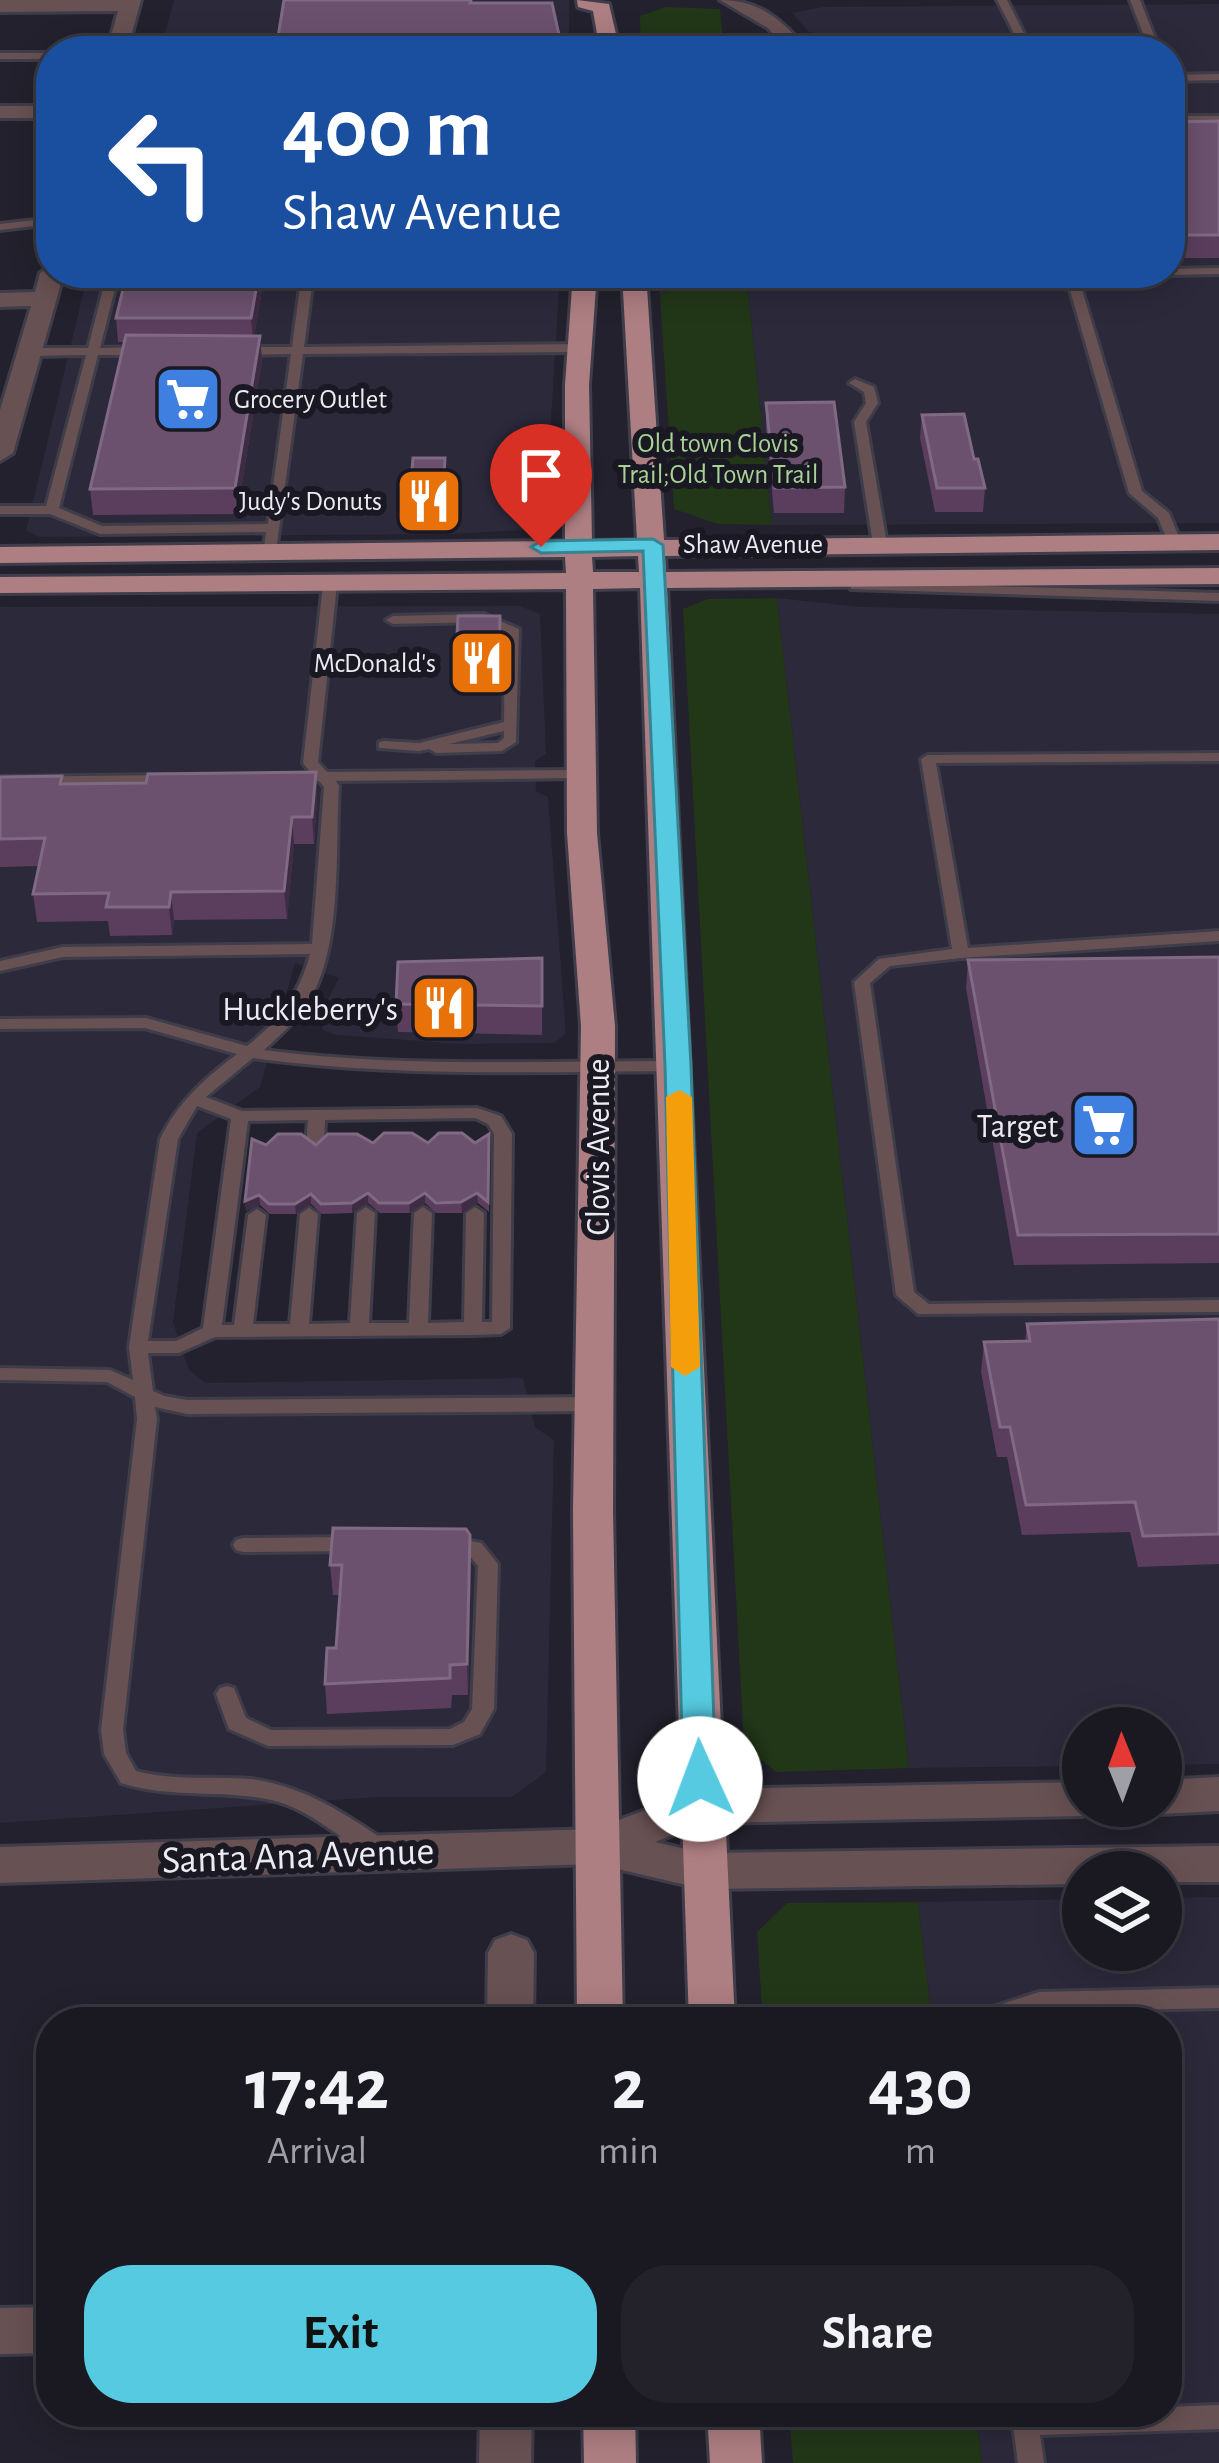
<!DOCTYPE html>
<style>
body{margin:0;font-family:"Alegreya Sans",sans-serif;background:#23222a;color:#f1f3f6;height:100vh;display:flex;flex-direction:column;font-size:45px;white-space:nowrap}
*{box-sizing:border-box;margin:0}
p{font-size:39px;color:#9fa0a5}
.icon{flex:none;width:66px;height:66px;fill:none;stroke:currentColor;stroke-width:2;stroke-linecap:round;stroke-linejoin:round}
.map{position:relative;flex:1;overflow:hidden}
.details{position:absolute;left:36px;top:2007px;width:1146px;height:420px;display:flex;flex-direction:column;background:#1a1922;border-radius:48px;box-shadow:0 6px 30px #0003,0 0 0 3px #383840}
.details>*{flex:none}
.guide{position:absolute;left:36px;top:36px;width:1149px;height:252px;border-radius:48px;box-shadow:0 6px 30px #0003,0 0 0 3px #383840;background:#1a4fa0;color:#fff;overflow:hidden}
.needle{width:78px;rotate:359deg}
.fabs{position:absolute;left:1062px;top:1707px;display:grid;gap:24px}
.fabs a{display:grid;place-items:center;width:120px;height:120px;border-radius:50%;background:#1a1922;box-shadow:0 6px 30px #0003,0 0 0 3px #383840;font-size:60px}
.pin{position:absolute;display:grid;place-items:center;width:102px;height:102px;color:#fff;margin:-123px -51px;border-radius:50% 50% 50% 0;rotate:-45deg;box-shadow:0 0 12px #0007}
.pin .icon{rotate:45deg}
.me{position:absolute;width:132px;margin:-66px;rotate:358deg;stroke-linejoin:round;filter:drop-shadow(0 0 9px #0008)}
.turn{display:flex;align-items:center;gap:42px;height:252px;padding:0 48px;font-size:54px}
.turn .icon{width:156px;height:156px;stroke-width:2.5}
.turn b{display:block;font-size:84px;line-height:102px}
.eta{display:flex;justify-content:space-evenly;align-items:center;height:204px;text-align:center}
.eta b{font-size:72px;font-weight:600;line-height:84px}
.action{display:flex;gap:24px;margin-top:auto;padding:24px 48px}
.action a{flex:1;height:138px;border-radius:48px;background:#55cae0;color:#111;font-size:48px;font-weight:600;line-height:138px;text-align:center}
.action a+a{background:#23222a;color:#f1f3f6}
.map>svg:first-child{display:block}
.built{fill:#2c293b}
.green{fill:#223718}
.lines{fill:none;stroke-linecap:round;stroke-linejoin:round}
.service-casing{stroke:#3e3d49;stroke-width:6}
.minor-casing{stroke:#3e3d49;stroke-width:6}
.primary-casing{stroke:#3e3d49;stroke-width:6}
.service{fill:#685153;fill-rule:evenodd}
.minor{fill:#685153;fill-rule:evenodd}
.primary{fill:#ad7e82;fill-rule:evenodd}
.wall{fill:#5b3e5e}
.shaded-wall{fill:#3e2b44}
.building{fill:#6b516e;stroke:#7f6983;stroke-width:3}
.route{fill:#55cae0;stroke:#378392;stroke-width:3}
.slow{fill:#f59e0b}
.labels{text-anchor:middle;stroke-width:12;stroke-linejoin:round;paint-order:stroke}
.far-poi-label{font-size:27px;fill:#ecebf4;stroke:#191823;text-anchor:end}
.far-park-label{font-size:27px;fill:#a8d394;stroke:#191823}
.far-street-label{font-size:27px;fill:#ecebf4;stroke:#191823}
.poi-label{font-size:33px;fill:#ecebf4;stroke:#191823;text-anchor:end}
.street-label{font-size:33px;fill:#ecebf4;stroke:#191823}
.near-street-label{font-size:39px;fill:#ecebf4;stroke:#191823}
</style>
<div class="map">
<svg width="1219" height="2463" viewBox="0 0 1219 2463">
<rect width="100%" height="100%" fill="#22212d"/>
<g class="built">
<polygon points="174,0 569,0 569,51 160,51"/>
<polygon points="1219,4 1219,523 772,525 747,281 680,283 660,296 656,273 1170,273 1170,51 826,51 792,13 823,7"/>
<polygon points="88,273 560,273 545,521 525,530 452,534 39,537 26,531"/>
<polygon points="777,598 861,607 1219,614 1219,1764 1161,1765 1161,1728 1083,1728 1083,1766 909,1768"/>
<polygon points="520,606 540,614 546,754 535,761 536,791 548,797 566,1034 554,1043 460,1044 337,1035 323,1030 319,1016 339,978 295,963 260,1087 197,1133 173,1322 189,1370 206,1383 523,1378 535,1427 554,1440 546,1772 512,1797 378,1797 0,1823 0,607"/>
<polygon points="1219,1897 1219,2463 982,2463 976,2412 1167,2412 1167,2022 932,2022 918,1902 1083,1899 1083,1950 1161,1950 1161,1898"/>
</g>
<g class="green">
<polygon points="666,7 720,9 724,51 641,51 640,16"/>
<polygon points="747,281 772,525 718,524 674,509 660,296 680,283"/>
<polygon points="777,598 909,1768 776,1772 744,1746 683,609 708,599"/>
<polygon points="918,1902 932,2022 763,2022 757,1932 787,1903"/>
<polygon points="789,2412 976,2412 982,2463 793,2463"/>
</g>
<g class="lines">
<g class="service-casing">
<g id="service">
<polygon points="997,0 1007,0 1033,51 1023,51"/>
<polygon points="1130,0 1140,0 1160,51 1150,51"/>
<rect x="0" y="53" width="51" height="6"/>
<polygon points="1219,74 1219,80 1170,81 1170,75"/>
<rect x="1170" y="116" width="49" height="6"/>
<polygon points="51,218 51,224 0,230 0,224"/>
<polygon points="1219,268 1219,274 1170,275 1165,273 1170,273 1170,269"/>
<polygon points="107,273 119,273 100,348 144,347 150,351 144,355 98,355 59,508 102,526 268,524 291,354 238,355 232,351 238,347 292,347 300,287 286,273 299,273 312,286 304,347 579,344 585,348 579,352 303,354 276,551 271,552 264,548 266,532 100,534 50,514 0,514 0,506 46,506 86,355 29,356 23,352 29,348 88,348"/>
<polygon points="784,273 778,276 584,277 578,274"/>
<polygon points="1065,273 1077,273 1142,491 1169,513 1181,542 1179,545 1169,545 1158,518 1129,493"/>
<polygon points="855,379 874,387 878,403 866,422 887,544 880,548 873,544 854,422 866,403 864,392 849,383"/>
<path d="M330 581 337 585 318 762 327 772 582 770 589 774 582 778 336 781 339 786C335 850 343 946 309 1001 297 1020 281 1035 264 1050 401 1068 540 1061 678 1061L686 1066 678 1071C536 1072 394 1077 253 1058L206 1097 242 1111 477 1108 501 1116 512 1134 510 1328 501 1334 473 1335 215 1337 179 1353H148L153 1391 164 1396 187 1400 595 1397 605 1404 595 1411 187 1414 155 1407 157 1419 123 1730 126 1753 136 1771C174 1781 212 1776 250 1779 302 1785 344 1813 387 1842L390 1848 387 1854 379 1857C341 1843 313 1809 271 1800 221 1789 171 1799 121 1783L104 1754 101 1730 137 1419 135 1397 107 1382 0 1380V1368L110 1370 133 1380 129 1347 160 1139C178 1102 204 1079 237 1054L145 1028 0 1029V1019L146 1018 247 1046C280 1020 299 995 310 954L63 957 0 971V961L63 947 312 944 324 787 319 781 312 780 310 777 312 774 303 763 323 585ZM197 1106 231 1119 203 1328 176 1341H148L178 1139ZM475 1118 488 1124 494 1134 492 1322H482L484 1213 475 1207 466 1213 464 1322 428 1323 432 1213 423 1207 414 1213 409 1323H369L375 1213 366 1207 357 1213 350 1323 309 1324 318 1214 309 1208 300 1214 290 1324H253L266 1215 257 1209 248 1215 234 1325H222L248 1121 308 1120 306 1146 315 1151 324 1146 325 1120Z"/>
<polygon points="856,582 1219,593 1219,601 851,589 851,583"/>
<path d="M484 614 519 629 516 742 502 751 436 753 429 749 419 751 379 748V742L384 741 419 743 504 722 505 631 482 622 393 624 386 620 393 616ZM504 731V738L498 743 449 744Z"/>
<polygon points="1219,753 1219,761 936,763 968,948 1219,931 1219,941 961,958 890,966 870,983 914,1292 929,1304 1219,1300 1219,1312 918,1314 896,1295 854,982 879,959 952,949 921,759 928,755"/>
<polygon points="169,775 176,779 174,782 0,785 0,777"/>
<polygon points="447,1536 481,1543 498,1564 494,1709 480,1734 453,1745 268,1746 229,1729 216,1694 220,1688 227,1686 234,1688 246,1718 271,1730 450,1729 464,1722 472,1709 478,1566 468,1554 440,1548 437,1543 440,1538"/>
<polygon points="353,1537 360,1539 363,1544 360,1549 353,1551 243,1552 236,1550 233,1545 236,1540 243,1538"/>
<polygon points="1219,1988 1219,2008 1039,2012 1009,2022 985,2022 993,2007 1039,1992"/>
<polygon points="1219,2405 1219,2429 1040,2435 1044,2463 1018,2463 1012,2417 1014,2412 1167,2412 1167,2407"/>
</g>
</g>
<g class="minor-casing">
<g id="minor">
<polygon points="0,0 141,0 127,51 107,51 118,11 0,12"/>
<path d="M720 0C760 0 784 21 808 51H787L768 28Z"/>
<rect x="0" y="106" width="51" height="12"/>
<polygon points="51,266 51,273 64,273 13,453 0,461 0,410 31,306 0,307 0,293 35,292 40,273"/>
<polygon points="1219,1777 1219,1811 1161,1814 1144,1806 1161,1806 1161,1780"/>
<polygon points="1083,1782 1083,1806 1101,1806 1083,1816 704,1823 655,1842 703,1853 1219,1846 1219,1882 1161,1882 1161,1872 1083,1872 1083,1884 703,1889 597,1864 0,1883 0,1847 595,1829 701,1789"/>
<polygon points="511,1934 527,1940 534,1953 533,2022 487,2022 488,1953 495,1940"/>
<polygon points="51,2307 51,2353 0,2354 0,2308"/>
<polygon points="480,2412 532,2412 531,2463 479,2463"/>
</g>
</g>
<g class="primary-casing">
<g id="primary">
<polygon points="577,0 609,4 620,51 600,51 593,11 578,7"/>
<path d="M573 273H597L589 385 592 541 637 540 622 273H646L664 540 1219 534V550L665 556 666 572 1219 568V584L667 588 735 2022H689L640 588 593 589 597 833 615 1026 613 1511 623 2022H577L573 1511 581 1026 567 833 566 589 0 593V577L566 573 565 557 0 563V547L565 541V385ZM638 556 639 572H593L592 557Z"/>
<polygon points="583,2412 635,2412 636,2463 584,2463"/>
<polygon points="707,2412 759,2412 762,2463 710,2463"/>
</g>
</g>
<use href="#service" class="service"/>
<use href="#minor" class="minor"/>
<use href="#primary" class="primary"/>
</g>
<g class="wall">
<polygon points="284,0 472,0 472,3 559,35 559,51 279,51 278,37"/>
<polygon points="1219,121 1219,258 1170,258 1170,122"/>
<polygon points="127,273 265,273 254,336 260,336 262,361 237,514 93,515 90,489 124,342 118,342 116,318"/>
<polygon points="500,273 546,273 547,288 500,289"/>
<polygon points="766,403 845,487 844,513 774,513 766,427"/>
<polygon points="922,415 974,459 985,488 983,512 935,512 920,438"/>
<polygon points="446,483 444,518 411,518 410,493"/>
<polygon points="500,616 500,691 456,691 455,673"/>
<polygon points="316,772 317,800 314,844 294,844 287,919 174,920 172,935 110,936 108,921 37,922 33,894 39,866 0,867 0,777 63,784 146,783"/>
<polygon points="1219,957 1219,1263 1014,1265 966,988 968,960"/>
<polygon points="542,958 542,1035 398,1032 396,1004"/>
<polygon points="489,1134 489,1212 478,1203 462,1213 436,1213 425,1203 410,1213 380,1213 368,1203 352,1213 322,1214 311,1204 296,1214 270,1214 260,1205 246,1211 245,1201 266,1145 475,1143"/>
<polygon points="1219,1319 1219,1564 1138,1567 1130,1532 1022,1535 1007,1457 997,1457 981,1372 984,1342 1025,1341 1027,1324"/>
<polygon points="330,1565 471,1565 468,1695 452,1695 451,1708 327,1714 325,1684 336,1648 339,1595 333,1595"/>
</g>
<g class="shaded-wall">
<polygon points="259,273 265,273 253,342 251,318"/>
<polygon points="260,336 262,361 237,514 235,488"/>
<polygon points="445,458 446,483 444,518 443,493"/>
<polygon points="316,772 317,800 314,844 312,817"/>
<polygon points="292,817 294,844 287,919 284,891"/>
<polygon points="171,892 174,920 172,935 169,907"/>
<polygon points="368,1193 368,1203 352,1213 352,1203"/>
<polygon points="425,1193 425,1203 410,1213 409,1203"/>
<polygon points="477,1193 478,1203 462,1213 461,1202"/>
<polygon points="311,1194 311,1204 296,1214 295,1204"/>
<polygon points="259,1195 260,1205 246,1211 245,1201"/>
<polygon points="470,1535 471,1565 468,1695 467,1664"/>
</g>
<g class="building">
<polygon points="284,0 471,0 470,3 552,3 559,35 278,37"/>
<polygon points="1219,121 1219,235 1170,235 1170,122"/>
<polygon points="127,273 259,273 251,318 116,318"/>
<polygon points="126,335 260,336 235,488 90,489"/>
<polygon points="834,402 845,487 775,488 766,403"/>
<polygon points="964,414 974,459 978,459 985,488 937,488 922,415"/>
<polygon points="413,458 445,458 443,493 410,493"/>
<polygon points="458,616 500,616 499,672 455,673"/>
<polygon points="316,772 312,817 292,817 284,891 171,892 169,907 106,907 109,893 33,894 45,838 0,839 0,777 62,776 60,784 146,783 148,774"/>
<polygon points="1219,957 1219,1234 1018,1235 968,960"/>
<polygon points="542,958 542,1006 396,1004 398,962"/>
<polygon points="384,1133 412,1133 428,1143 439,1133 462,1133 475,1143 489,1134 488,1202 477,1193 461,1202 436,1203 425,1193 409,1203 379,1203 368,1193 352,1203 321,1204 311,1194 295,1204 269,1204 259,1195 245,1201 252,1139 266,1145 278,1134 301,1134 316,1145 328,1134 357,1134 373,1143"/>
<polygon points="1219,1319 1219,1534 1143,1536 1135,1502 1026,1505 1010,1427 1000,1427 984,1342 1030,1341 1027,1324"/>
<polygon points="333,1528 466,1529 470,1535 467,1664 450,1665 450,1678 325,1684 327,1648 336,1648 342,1565 330,1565"/>
</g>
<polygon class="route" points="653,539 663,545 691,1066 716,1779 700,1792 683,1779 665,1066 643,551 541,553 531,547 541,541"/>
<polygon class="slow" points="679,1090 692,1097 700,1367 685,1376 671,1367 666,1097"/>
<defs>
<g id="supermarket-square" transform="scale(3.45)"><rect x="-9" y="-9" width="18" height="18" rx="4" fill="#3f7fe0" stroke="#191823"/><path d="M-6-5.5h2.5l.6 2H6L4.5 2H-2.5L-4.4-4H-6ZM-1.5 3.2a1.3 1.3 0 1 0 .1 0ZM3 3.2a1.3 1.3 0 1 0 .1 0Z" fill="#fff"/></g>
<g id="restaurant-square" transform="scale(3.45)"><rect x="-9" y="-9" width="18" height="18" rx="4" fill="#e8710a" stroke="#191823"/><path d="M-5-6h1v4h1v-4h1v4h1v-4h1v5L-1.5 .5V6h-2V.5L-5-1ZM5-6V6H3V1.5H1.5Q1.5-4 5-6Z" fill="#fff"/></g>
</defs>
<g fill-rule="evenodd">
<use href="#supermarket-square" x="188" y="399"/>
<use href="#restaurant-square" x="429" y="501"/>
<use href="#restaurant-square" x="482" y="663"/>
<use href="#restaurant-square" x="444" y="1008"/>
<use href="#supermarket-square" x="1104" y="1125"/>
</g>
<g class="labels">
<g class="far-poi-label">
<text x="234" y="408" text-anchor="start">Grocery Outlet</text>
<text x="382" y="510">Judy's Donuts</text>
<text x="436" y="672">McDonald's</text>
</g>
<g class="far-park-label">
<text x="718" y="452">Old town Clovis<tspan x="718" dy="31">Trail;Old Town Trail</tspan></text>
</g>
<g class="far-street-label">
<text x="753" y="553">Shaw Avenue</text>
</g>
<g class="poi-label">
<text x="398" y="1020">Huckleberry's</text>
<text x="1058" y="1137">Target</text>
</g>
<g class="street-label">
<text transform="translate(597 1147) rotate(-90)" y="12">Clovis Avenue</text>
</g>
<g class="near-street-label">
<text transform="translate(298 1854) rotate(-2)" y="14">Santa Ana Avenue</text>
</g>
</g>
</svg>
<div class="fabs">
<a><svg class="needle" viewBox="-14 -14 28 28"><path d="M0-13l5 13h-10z" fill="#e53935"/><path d="M0 13l5-13h-10z" fill="#9fa0a5"/></svg></a>
<a><svg class="icon" aria-label="layers" viewBox="0 0 24 24"><path d="M12 4l9 5-9 5-9-5zM3 14l9 5 9-5"/></svg></a>
</div>
<div class="pin" style="left:541px;top:547px;background:#d93025"><svg class="icon" aria-label="arrive" viewBox="0 0 24 24"><path d="M6 21V4h12l-3 4 3 4H6"/></svg></div>
<svg class="me" style="left:700px;top:1779px" viewBox="-20 -20 40 40"><circle r="19" fill="#fff"/><path d="M0-13L10 11 0 6-10 11z" fill="#55cae0"/></svg>
<div class="guide">
<div class="turn"><svg class="icon" aria-label="left" viewBox="0 0 24 24"><path d="M17 20v-9H6M10 6l-5 5 5 5"/></svg><div><b>400 m</b>Shaw Avenue</div></div>
</div>
<section class="details">
<div class="eta">
<div><b>17:42</b><p>Arrival</p></div>
<div><b>2</b><p>min</p></div>
<div><b>430</b><p>m</p></div>
</div>
<div class="action"><a>Exit</a><a>Share</a></div>
</section>
</div>
